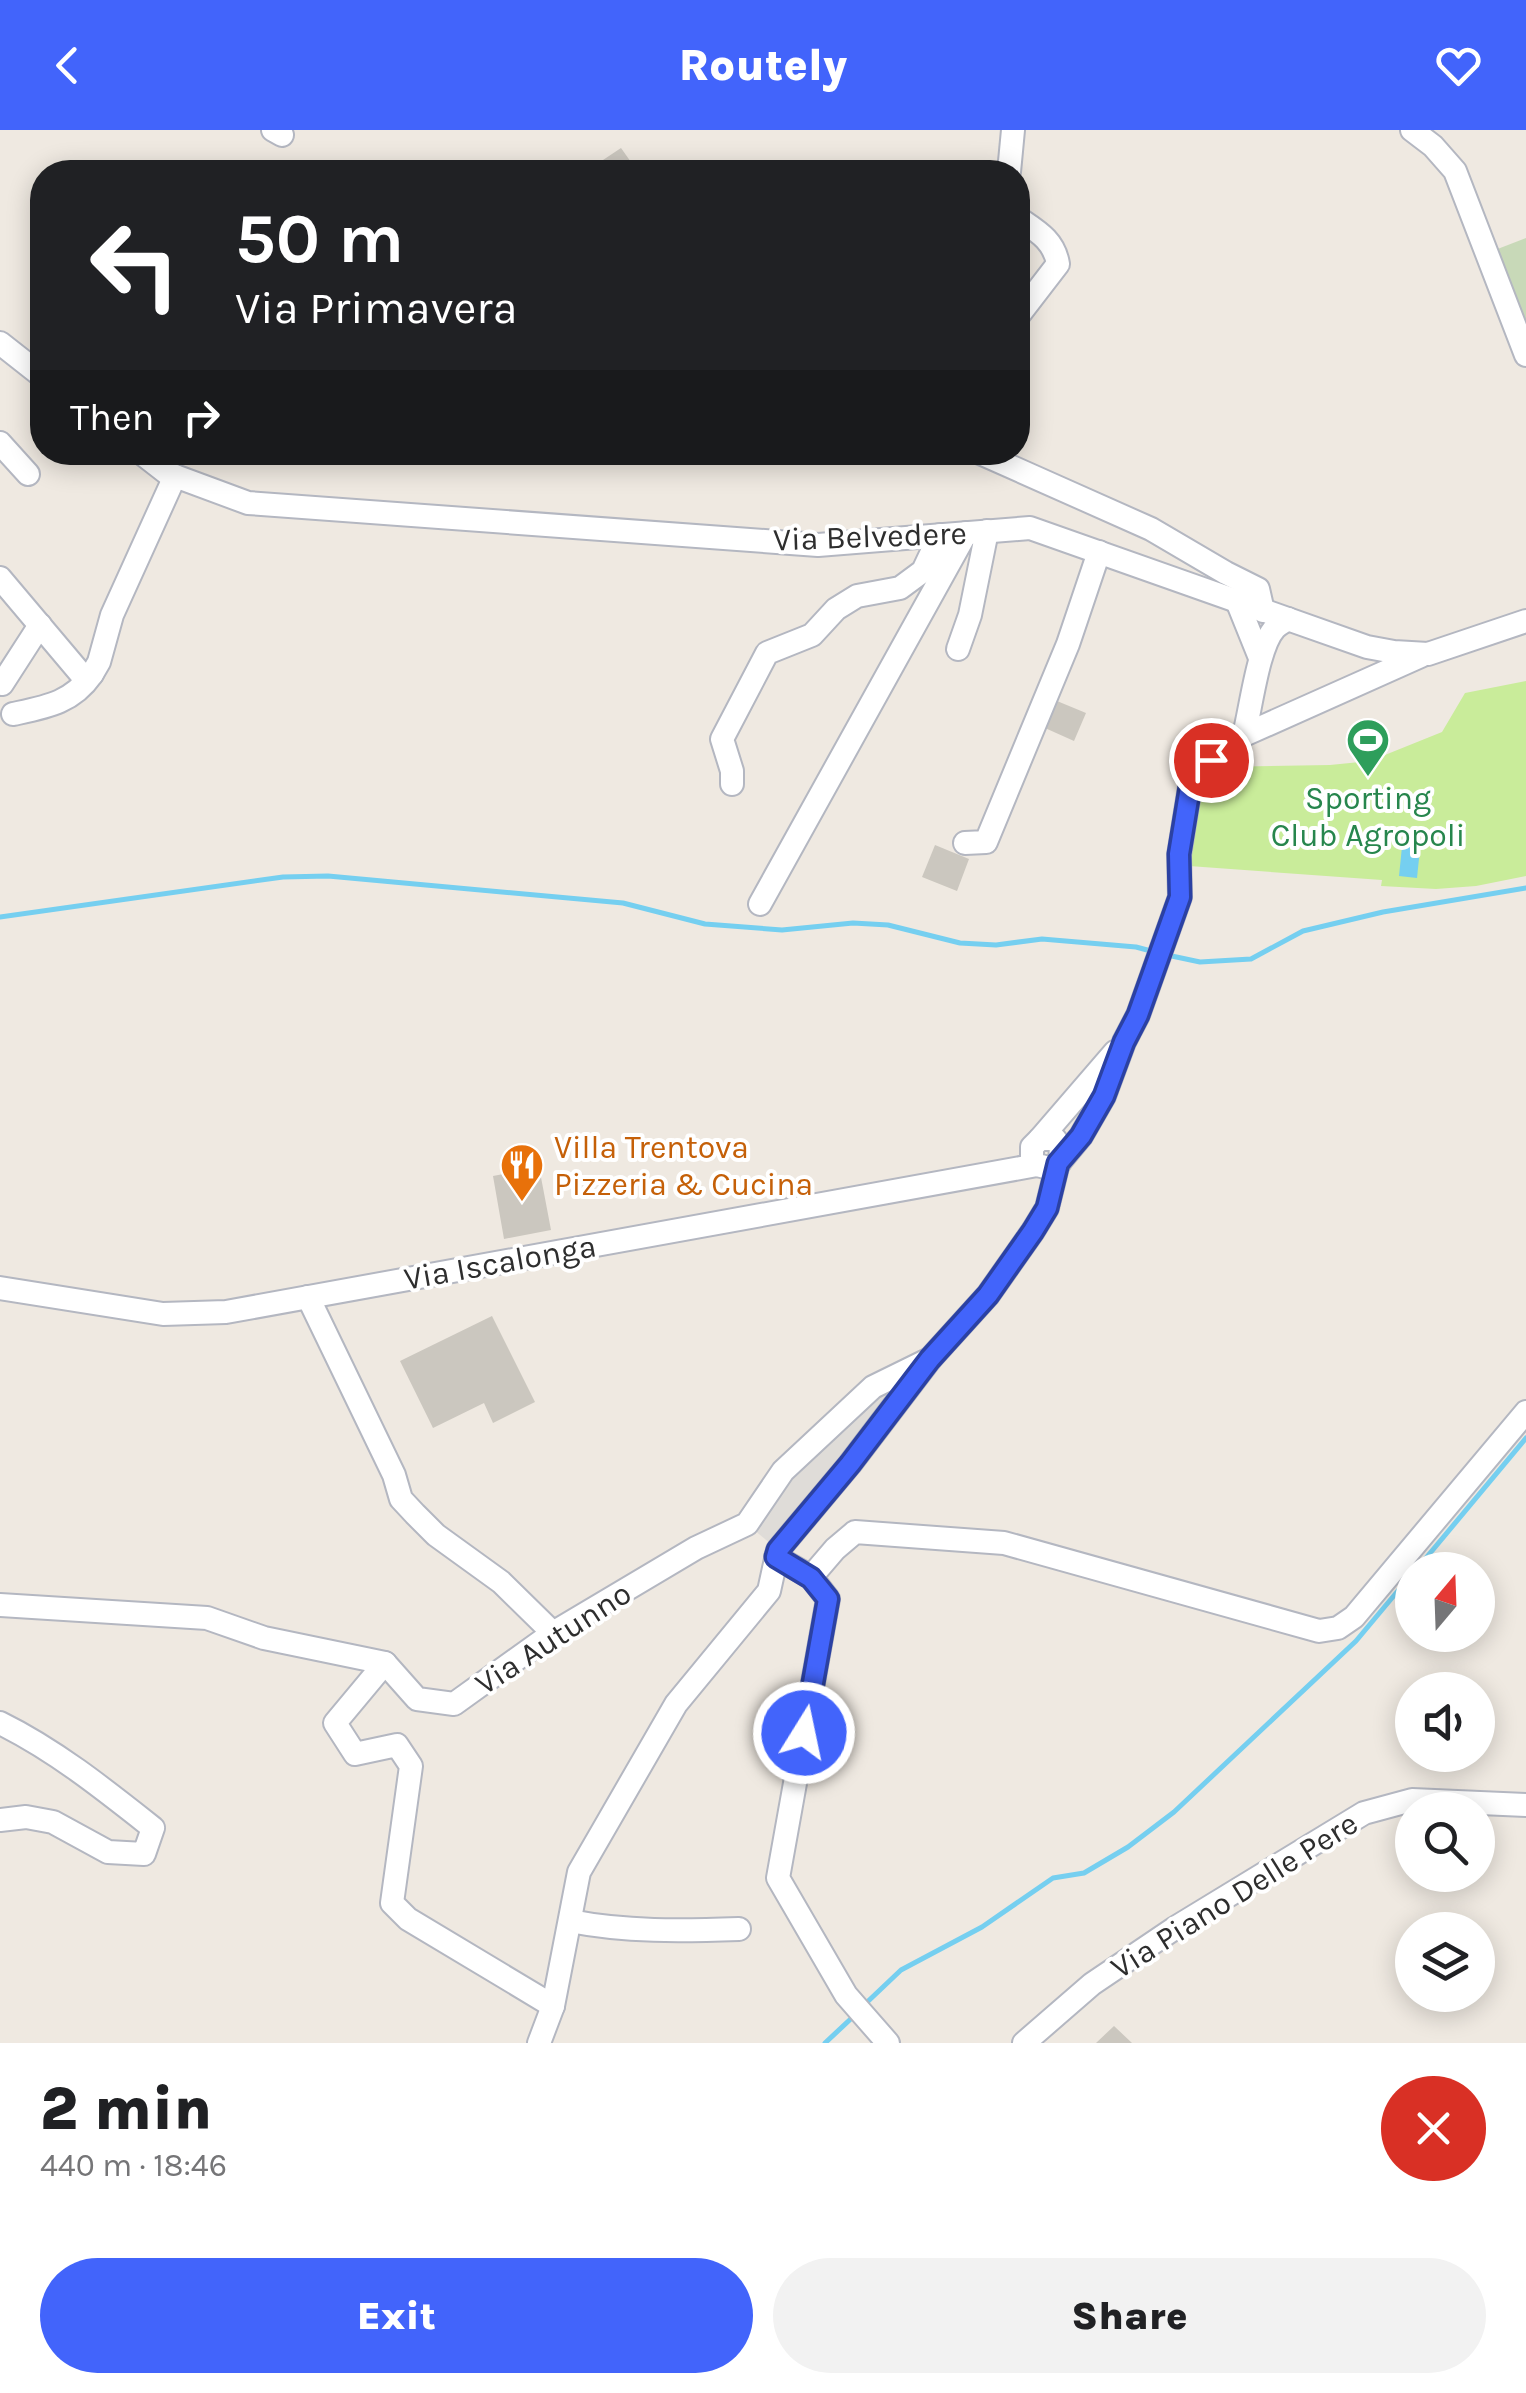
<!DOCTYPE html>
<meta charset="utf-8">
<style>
body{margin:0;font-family:Karla,sans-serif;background:#f2f2f2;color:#202124;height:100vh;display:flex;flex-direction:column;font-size:38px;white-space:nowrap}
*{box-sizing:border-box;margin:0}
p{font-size:32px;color:#757577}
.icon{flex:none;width:55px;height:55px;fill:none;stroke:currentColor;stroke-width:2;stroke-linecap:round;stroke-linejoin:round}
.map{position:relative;height:1913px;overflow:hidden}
.side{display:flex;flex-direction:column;background:#fff;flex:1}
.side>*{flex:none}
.banner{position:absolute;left:30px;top:30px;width:1000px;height:305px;border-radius:40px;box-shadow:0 5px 25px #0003;background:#202124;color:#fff;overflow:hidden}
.needle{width:65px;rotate:19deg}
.controls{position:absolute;left:1395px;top:1422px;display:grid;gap:20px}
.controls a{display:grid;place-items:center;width:100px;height:100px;border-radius:50%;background:#fff;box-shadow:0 5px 25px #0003;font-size:50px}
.pin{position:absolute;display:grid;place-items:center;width:85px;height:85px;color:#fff;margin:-42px;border:5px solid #fff;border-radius:50%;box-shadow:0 2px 10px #0007}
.me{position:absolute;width:110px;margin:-55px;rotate:10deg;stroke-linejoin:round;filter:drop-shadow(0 0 8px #0008)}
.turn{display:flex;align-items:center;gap:35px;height:210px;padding:0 40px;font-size:45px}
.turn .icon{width:130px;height:130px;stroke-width:2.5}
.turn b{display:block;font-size:70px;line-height:85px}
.then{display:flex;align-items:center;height:95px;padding:0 40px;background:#0003;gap:20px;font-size:38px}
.round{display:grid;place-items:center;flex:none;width:105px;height:105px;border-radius:52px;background:#f2f2f2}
.headline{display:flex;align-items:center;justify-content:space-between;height:170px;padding:0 40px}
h1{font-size:60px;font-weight:800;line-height:75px}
.button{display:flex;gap:20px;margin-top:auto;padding:20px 40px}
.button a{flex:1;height:115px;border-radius:60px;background:#4264fb;color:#fff;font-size:40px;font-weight:800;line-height:115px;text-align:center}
.button a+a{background:#f2f2f2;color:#202124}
header{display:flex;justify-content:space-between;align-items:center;height:130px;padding:0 40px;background:#4264fb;color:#fff;font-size:45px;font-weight:800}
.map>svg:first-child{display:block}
.cemetery{fill:#c8d9b8}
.pitch{fill:#c9ec9a}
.plaza{fill:#dfdcd8}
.water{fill:#75cff0}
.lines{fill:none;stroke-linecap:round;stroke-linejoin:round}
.stream{stroke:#75cff0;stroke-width:5}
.building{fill:#cbc7bf}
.minor-casing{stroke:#b4b7c1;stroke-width:26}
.minor{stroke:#fff;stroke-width:22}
.route-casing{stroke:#2b41a3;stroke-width:25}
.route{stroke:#4264fb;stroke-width:18}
.labels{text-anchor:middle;stroke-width:8;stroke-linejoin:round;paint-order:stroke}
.street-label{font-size:32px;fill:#2e2e2e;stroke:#fff}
.leisure-label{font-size:32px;fill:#27864d;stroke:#fff}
.food-label{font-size:32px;fill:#c56008;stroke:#fff;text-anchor:start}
</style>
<header><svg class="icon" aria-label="back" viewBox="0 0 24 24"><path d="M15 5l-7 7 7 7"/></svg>Routely<svg class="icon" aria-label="heart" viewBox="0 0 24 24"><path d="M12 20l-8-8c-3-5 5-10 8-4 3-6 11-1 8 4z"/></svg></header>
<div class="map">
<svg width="1526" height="1913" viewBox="0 0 1526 1913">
<rect width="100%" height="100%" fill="#efe9e1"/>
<polygon class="cemetery" points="1526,108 1526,196 1495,120"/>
<path class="pitch" d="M1526 551V746L1476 756 1436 759 1381 756 1382 750 1189 736C1191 696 1195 671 1218 637L1330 635 1370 631 1442 602 1465 563Z"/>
<polygon class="plaza" points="930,1229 778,1420 747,1394 873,1257"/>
<polygon class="water" points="1403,707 1421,709 1417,748 1399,746"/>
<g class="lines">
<g class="stream">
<polyline points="0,787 283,747 328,746 623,773 705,794 782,800 853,793 888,795 960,813 996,815 1042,809 1136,817 1151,821"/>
<polyline points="1167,825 1200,832 1251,829 1303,801 1383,782 1526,758"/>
<polyline points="1416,1440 1526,1308"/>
<polyline points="863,1876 901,1840 982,1797 1053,1748 1084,1743 1128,1717 1174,1682 1356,1511 1412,1444"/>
<polyline points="825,1913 856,1884"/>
</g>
</g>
<g class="building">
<polygon points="621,18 638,42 585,42"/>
<polygon points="1057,571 1086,583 1074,611 1045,598"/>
<polygon points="935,715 969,729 957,761 922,747"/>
<polygon points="530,1039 531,1044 540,1042 551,1100 504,1109 493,1046"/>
<polygon points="492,1186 535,1272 493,1293 484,1273 433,1298 400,1231"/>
<polygon points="1114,1896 1132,1913 1096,1913"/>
</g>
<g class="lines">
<g class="minor-casing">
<g id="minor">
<polyline points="273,0 282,5"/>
<polyline points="1412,0 1433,16 1455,41 1526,225"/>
<polyline points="1009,42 1013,0"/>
<path d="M1018 88C1037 101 1054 110 1058 134L1018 186"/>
<polyline points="0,213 42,246"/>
<polyline points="0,313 28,344"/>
<polyline points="140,322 167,343 248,373 818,415 1030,398 1367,517 1394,522 1428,524 1526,491"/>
<polyline points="978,322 1151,399 1226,443 1258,459 1263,481"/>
<polyline points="0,448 81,544 92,544 99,532 112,485 175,346"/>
<polyline points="1237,471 1260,528"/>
<polyline points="958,519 970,485 987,401"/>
<polyline points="2,554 40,495"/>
<path d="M13 584C46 577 72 573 92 544"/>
<path d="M1244 605C1251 578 1258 516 1275 498 1279 494 1284 492 1288 489"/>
<polyline points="732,654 732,641 722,609 767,523 812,505 836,479 857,466 900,458 923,441 940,405"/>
<polyline points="965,713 986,712 1068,514 1099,422"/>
<polyline points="760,774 966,403"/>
<polyline points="1040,1009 1115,922"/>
<polyline points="1060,1032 1061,1017 1055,1009 1040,1009 1032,1017 1032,1029 1037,1035 1049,1038 1057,1035 1081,1006 1104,966 1124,912 1138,885 1180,767 1179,725 1190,657 1211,630 1244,605 1421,526"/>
<polyline points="0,1158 163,1184 226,1182 1037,1035"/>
<polyline points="308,1167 394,1345 401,1369 415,1384 436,1405 501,1452 553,1503"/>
<polyline points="776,1427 811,1447 828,1469 778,1748 846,1865 888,1913"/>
<polyline points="811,1447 835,1419 855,1402 1004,1413 1319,1501 1338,1498 1354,1487 1526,1282"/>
<polyline points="0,1475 207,1488 264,1508 385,1533 417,1569 454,1574 553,1503 696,1418 747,1394 783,1341 873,1257 930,1229"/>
<polyline points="385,1533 335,1593 355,1624 397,1615 411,1636 392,1773 408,1789 553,1876"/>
<path d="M0 1593C55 1620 105 1660 153 1698L144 1724 108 1722 53 1692 26 1687 0 1690"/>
<path d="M570 1791C626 1802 681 1801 739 1799"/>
<polyline points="539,1913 553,1876 579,1742 676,1574 769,1461 778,1420 850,1334 930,1229 988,1165 1033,1101 1047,1078 1058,1033"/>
<polyline points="1024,1913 1092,1854 1175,1798 1364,1683 1412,1670 1526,1675"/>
</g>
</g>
<use href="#minor" class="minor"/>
</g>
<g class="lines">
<g class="route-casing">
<polyline id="route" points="804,1603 828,1469 811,1448 776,1427 778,1420 850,1334 930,1229 988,1165 1033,1101 1047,1078 1058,1033 1081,1006 1104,966 1124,912 1138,885 1180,767 1179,724 1190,657 1211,630"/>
</g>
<use href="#route" class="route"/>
</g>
<defs>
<g id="stadium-pin" transform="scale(2.25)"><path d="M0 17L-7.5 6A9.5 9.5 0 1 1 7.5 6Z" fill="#2e9e5b" stroke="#fff"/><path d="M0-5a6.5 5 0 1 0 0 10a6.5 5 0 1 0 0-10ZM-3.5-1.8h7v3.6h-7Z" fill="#fff"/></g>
<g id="restaurant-pin" transform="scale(2.25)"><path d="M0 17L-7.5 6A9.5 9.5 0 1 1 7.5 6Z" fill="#e8710a" stroke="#fff"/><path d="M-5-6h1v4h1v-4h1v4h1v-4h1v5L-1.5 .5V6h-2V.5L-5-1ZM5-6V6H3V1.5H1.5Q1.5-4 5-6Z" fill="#fff"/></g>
</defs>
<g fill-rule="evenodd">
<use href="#stadium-pin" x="1368" y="610"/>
<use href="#restaurant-pin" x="522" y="1035"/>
</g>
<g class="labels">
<g class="street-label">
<text transform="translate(870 406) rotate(-2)" y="11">Via Belvedere</text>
<text transform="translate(500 1132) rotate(-10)" y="11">Via Iscalonga</text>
<text transform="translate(553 1508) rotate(-33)" y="11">Via Autunno</text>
<text transform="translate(1234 1765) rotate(-32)" y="11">Via Piano Delle Pere</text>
</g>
<g class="leisure-label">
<text x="1368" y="679">Sporting<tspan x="1368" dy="37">Club Agropoli</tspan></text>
</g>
<g class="food-label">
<text x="554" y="1028">Villa Trentova<tspan x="554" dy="37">Pizzeria &amp; Cucina</tspan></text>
</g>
</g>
</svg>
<div class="controls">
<a><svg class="needle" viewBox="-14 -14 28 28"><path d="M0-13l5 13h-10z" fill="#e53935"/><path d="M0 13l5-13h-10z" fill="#757577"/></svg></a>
<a><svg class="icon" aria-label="sound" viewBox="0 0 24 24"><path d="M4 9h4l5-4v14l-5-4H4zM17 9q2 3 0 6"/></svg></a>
<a><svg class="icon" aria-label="search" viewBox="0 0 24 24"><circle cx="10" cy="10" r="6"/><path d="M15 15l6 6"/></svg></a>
<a><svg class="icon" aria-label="layers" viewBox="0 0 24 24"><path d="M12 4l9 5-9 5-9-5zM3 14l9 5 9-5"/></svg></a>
</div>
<div class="pin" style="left:1211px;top:630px;background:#d93025"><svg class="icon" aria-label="arrive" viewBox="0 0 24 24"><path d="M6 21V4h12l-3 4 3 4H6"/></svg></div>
<svg class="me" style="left:804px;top:1603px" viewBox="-20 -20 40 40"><circle r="17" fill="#4264fb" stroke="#fff" stroke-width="3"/><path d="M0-11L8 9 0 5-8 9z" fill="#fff"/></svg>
<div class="banner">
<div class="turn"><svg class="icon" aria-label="left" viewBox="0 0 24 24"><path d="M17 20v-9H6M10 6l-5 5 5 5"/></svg><div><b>50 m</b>Via Primavera</div></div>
<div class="then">Then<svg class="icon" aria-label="right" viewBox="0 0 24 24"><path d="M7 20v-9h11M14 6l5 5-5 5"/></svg></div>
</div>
</div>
<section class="side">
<div class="headline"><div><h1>2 min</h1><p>440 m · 18:46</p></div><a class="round" style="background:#d93025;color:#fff"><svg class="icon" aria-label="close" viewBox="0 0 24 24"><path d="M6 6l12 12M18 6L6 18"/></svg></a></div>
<div class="button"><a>Exit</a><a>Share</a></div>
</section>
